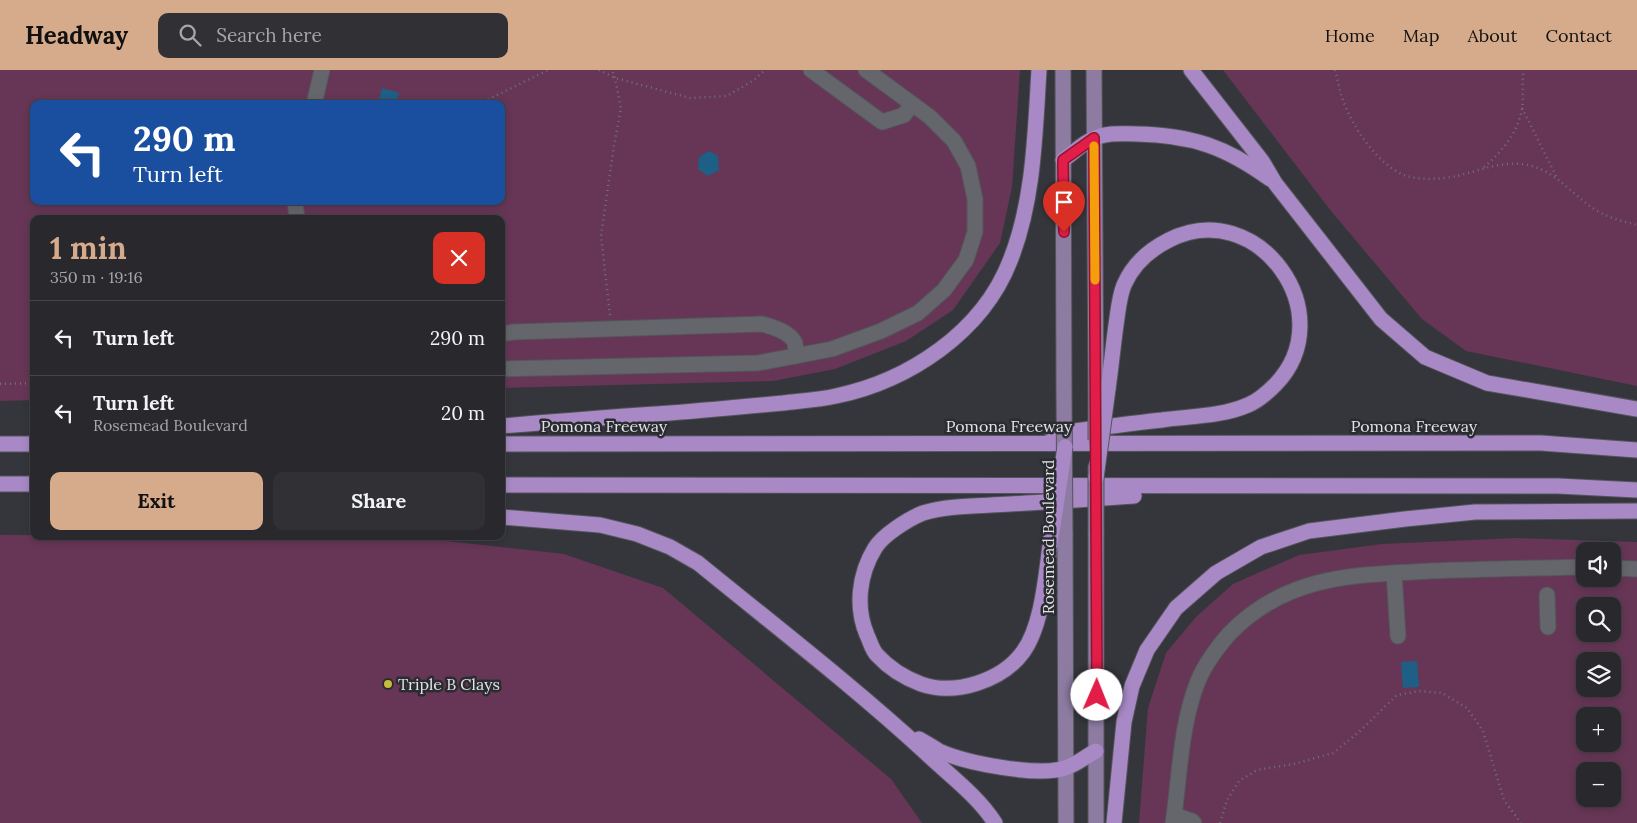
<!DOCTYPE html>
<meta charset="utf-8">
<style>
body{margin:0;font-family:Lora,serif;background:#303035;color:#f1f3f6;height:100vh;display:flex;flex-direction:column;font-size:19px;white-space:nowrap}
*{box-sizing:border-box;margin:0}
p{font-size:16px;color:#a5a6aa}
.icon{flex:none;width:28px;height:28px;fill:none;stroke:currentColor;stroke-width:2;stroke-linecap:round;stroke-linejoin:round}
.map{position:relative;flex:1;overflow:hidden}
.details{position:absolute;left:30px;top:145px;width:475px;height:325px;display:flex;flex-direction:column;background:#28282d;border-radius:10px;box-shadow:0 2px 8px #0003,0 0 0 1px #444449}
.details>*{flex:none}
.guide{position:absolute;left:30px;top:30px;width:475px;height:105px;border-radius:10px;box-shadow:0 2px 8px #0003,0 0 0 1px #444449;background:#1a4fa0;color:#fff;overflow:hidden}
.fabs{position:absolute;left:1576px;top:472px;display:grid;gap:10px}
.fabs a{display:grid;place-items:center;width:45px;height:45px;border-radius:10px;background:#28282d;box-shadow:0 2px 8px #0003,0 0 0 1px #444449;font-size:25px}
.pin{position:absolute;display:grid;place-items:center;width:42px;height:42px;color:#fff;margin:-51px -21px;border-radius:50% 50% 50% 0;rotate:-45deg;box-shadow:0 0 5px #0007}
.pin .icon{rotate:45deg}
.me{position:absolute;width:55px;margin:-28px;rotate:1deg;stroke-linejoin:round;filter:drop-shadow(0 0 4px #0008)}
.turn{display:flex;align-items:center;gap:18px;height:105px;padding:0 20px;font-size:22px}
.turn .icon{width:65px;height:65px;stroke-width:2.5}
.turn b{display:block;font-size:35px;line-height:42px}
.round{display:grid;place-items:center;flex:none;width:52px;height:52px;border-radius:10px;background:#303035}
.overview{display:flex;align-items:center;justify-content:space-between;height:85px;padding:0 20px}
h1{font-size:30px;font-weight:700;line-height:38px;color:#d6ab8b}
.cta{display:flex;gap:10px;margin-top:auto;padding:10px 20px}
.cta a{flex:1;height:58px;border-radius:10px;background:#d6ab8b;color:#111;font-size:20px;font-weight:700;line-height:58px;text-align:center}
.cta a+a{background:#303035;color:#f1f3f6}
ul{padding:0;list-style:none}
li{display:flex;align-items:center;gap:15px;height:75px;padding:0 20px;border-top:1px solid #444449}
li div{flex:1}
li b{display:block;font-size:19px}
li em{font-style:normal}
header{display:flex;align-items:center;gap:30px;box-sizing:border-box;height:70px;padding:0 25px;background:#d6ab8b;color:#111}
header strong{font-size:24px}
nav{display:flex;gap:28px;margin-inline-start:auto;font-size:18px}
.search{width:350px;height:45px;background:#303035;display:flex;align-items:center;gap:12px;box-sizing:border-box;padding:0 18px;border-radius:10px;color:#a5a6aa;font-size:19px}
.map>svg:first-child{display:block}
.green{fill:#673656;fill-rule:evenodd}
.building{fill:#1e5f86}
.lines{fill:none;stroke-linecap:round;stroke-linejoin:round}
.minor-casing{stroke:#54555a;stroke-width:17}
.major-casing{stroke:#54555a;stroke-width:17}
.highway-casing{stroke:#54555a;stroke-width:17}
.path{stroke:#707176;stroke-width:2.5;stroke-dasharray:1 4;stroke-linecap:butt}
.minor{stroke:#64666c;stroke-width:15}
.major{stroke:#8d7ba2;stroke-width:15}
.highway{stroke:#a889c6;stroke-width:15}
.major-bridge-casing{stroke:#54555a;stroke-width:17;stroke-linecap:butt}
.highway-bridge-casing{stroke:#54555a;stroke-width:17;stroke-linecap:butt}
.major-bridge{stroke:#8d7ba2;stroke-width:15}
.highway-bridge{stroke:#a889c6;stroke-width:15}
.route-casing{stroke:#92132f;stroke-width:12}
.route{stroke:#e11d48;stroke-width:9}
.slow{stroke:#f59e0b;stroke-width:9}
.poi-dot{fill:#c9ba3a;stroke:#2b2c31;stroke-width:2}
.labels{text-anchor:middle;stroke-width:5;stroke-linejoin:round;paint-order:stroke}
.street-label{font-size:16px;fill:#e2e3e7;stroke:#2b2c31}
.poi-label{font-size:16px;fill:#e2e3e7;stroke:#2b2c31;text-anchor:start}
</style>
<header>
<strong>Headway</strong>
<div class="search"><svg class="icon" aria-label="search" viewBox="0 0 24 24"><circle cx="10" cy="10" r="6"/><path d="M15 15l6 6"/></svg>Search here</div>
<nav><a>Home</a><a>Map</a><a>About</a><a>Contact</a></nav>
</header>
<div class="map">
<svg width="1637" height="753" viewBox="0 0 1637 753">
<rect width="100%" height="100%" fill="#35363c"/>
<g class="green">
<path d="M0 0H1020L1012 117 1000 173 953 240 906 271 835 299 773 311 501 318V149H34V330L0 331ZM34 34H501V131H34Z"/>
<polygon points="1223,0 1637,0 1637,316 1466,281 1422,249 1331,141"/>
<polygon points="0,465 400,466 564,484 663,518 891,709 922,753 0,753"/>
<path d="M1517 468 1637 472V753H1139L1148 638 1166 583 1196 547 1233 514 1299 485 1382 474ZM1585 481H1612V509H1585ZM1585 536H1612V564H1585ZM1585 591H1612V619H1585ZM1585 646H1612V674H1585ZM1585 701H1612V729H1585Z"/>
</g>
<g class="building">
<polygon points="382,18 399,23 396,34 378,34"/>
<polygon points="709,81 718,86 719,100 708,106 698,99 699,87"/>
<polygon points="1417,591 1419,617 1403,618 1401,592"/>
</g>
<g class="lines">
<g class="minor-casing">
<g id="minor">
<polyline points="811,0 882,52 904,45 912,34"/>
<polyline points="314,34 322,0"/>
<polyline points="295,131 297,149"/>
<path d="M501 264 513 262 762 254C773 257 790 262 795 273 796 277 795 283 796 286"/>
<polyline points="501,299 758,293 832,279 881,261 918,243 944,220 966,190 975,162 975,129 968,96 954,71 930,47 866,0"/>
<polyline points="1612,498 1637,499"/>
<polyline points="1394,503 1398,566"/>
<polyline points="1547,525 1548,557"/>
<polyline points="1175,745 1192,751 1194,753"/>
<path d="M1173 753C1180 706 1180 656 1198 611 1205 594 1217 578 1229 564 1286 505 1353 505 1429 501 1481 499 1533 498 1585 497"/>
</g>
</g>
<g class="major-casing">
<g id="major">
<polyline points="1063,0 1064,321"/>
<polyline points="1094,0 1096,321"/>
<polyline points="1065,463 1066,753"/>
<polyline points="1096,464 1096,753"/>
</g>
</g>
<g class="highway-casing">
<g id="highway">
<polyline points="1191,0 1262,91 1275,113 1381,249 1425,287 1487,313 1637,339"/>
<path d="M1063 90C1073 83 1084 72 1095 68 1108 62 1123 64 1137 64 1192 65 1226 77 1270 109"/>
<path d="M501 356C553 352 605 347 657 344 699 341 741 337 783 333 800 331 818 330 836 326 908 311 982 263 1010 191 1034 131 1035 64 1039 0"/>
<path d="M1053 364C1089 359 1125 354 1162 350 1190 346 1220 347 1248 335 1258 331 1267 323 1275 315 1344 244 1257 125 1169 170 1149 180 1133 194 1124 215 1119 227 1118 242 1116 255 1113 277 1111 298 1108 319"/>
<polyline points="0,374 34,374"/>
<polyline points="501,374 1541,373 1637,380"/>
<polyline points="0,414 34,414"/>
<polyline points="501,415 1558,416 1637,420"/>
<path d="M501 447 600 455 637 464 670 477 698 493C774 555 853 616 926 683 949 705 978 726 995 753"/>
<path d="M1052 462C1046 498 1044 553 1023 582 1002 611 955 626 921 614 905 608 888 597 877 585 872 580 870 571 867 565 855 537 859 504 875 478 883 465 908 449 923 443 948 435 983 436 1010 434 1051 432 1092 429 1134 426"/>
<path d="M919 669C926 673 933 677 939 681 966 693 1037 707 1065 698 1076 695 1086 686 1096 681"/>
<polyline points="1114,753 1124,652 1132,616 1147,580 1176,538 1216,503 1261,477 1309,461 1405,449 1475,442 1637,441"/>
</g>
</g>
<g class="path">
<polyline points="599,0 615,8 690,28 727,26 754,10 765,0"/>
<path d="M1335 0C1338 10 1339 20 1343 30 1352 56 1377 94 1404 105 1420 111 1441 109 1457 106 1482 100 1505 89 1532 96 1557 103 1573 125 1594 139 1608 148 1622 151 1637 155"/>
<polyline points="479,34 548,0"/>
<polyline points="1522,38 1557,108"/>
<path d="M1484 97C1502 82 1517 64 1522 39 1524 27 1521 13 1524 0"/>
<polyline points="610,245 601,166 614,75 621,39 615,8 612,0"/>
<polyline points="0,314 34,313"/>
<polyline points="1220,753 1227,730 1239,711 1257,700 1294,694 1333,683 1359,662 1397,625 1419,621 1442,623 1467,638 1483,661 1504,730 1521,753"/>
</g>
<use href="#minor" class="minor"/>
<use href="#major" class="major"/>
<use href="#highway" class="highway"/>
<g class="major-bridge-casing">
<g id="major-bridge">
<polyline points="1064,321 1065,463"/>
<polyline points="1096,321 1096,370"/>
<polyline points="1096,395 1096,464"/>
</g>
</g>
<g class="highway-bridge-casing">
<g id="highway-bridge">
<polyline points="1096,408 1108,319"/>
<polyline points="1052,462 1065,377"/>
</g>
</g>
<use href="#major-bridge" class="major-bridge"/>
<use href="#highway-bridge" class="highway-bridge"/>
</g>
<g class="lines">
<g class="route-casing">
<polyline id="route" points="1064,162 1063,90 1094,68 1097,625"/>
</g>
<use href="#route" class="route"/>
<polyline class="slow" points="1094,76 1095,210"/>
</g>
<circle class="poi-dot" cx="388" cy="614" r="5"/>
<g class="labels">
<g class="street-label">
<text x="604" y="362">Pomona Freeway</text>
<text x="1009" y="362">Pomona Freeway</text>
<text x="1414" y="362">Pomona Freeway</text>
<text transform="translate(1048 467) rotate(-90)" y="6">Rosemead Boulevard</text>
</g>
<g class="poi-label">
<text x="398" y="620">Triple B Clays</text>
</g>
</g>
</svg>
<div class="fabs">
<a><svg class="icon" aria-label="sound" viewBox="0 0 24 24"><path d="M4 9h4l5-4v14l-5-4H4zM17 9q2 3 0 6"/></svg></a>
<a><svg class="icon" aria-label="search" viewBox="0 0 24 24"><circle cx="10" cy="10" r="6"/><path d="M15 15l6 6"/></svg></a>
<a><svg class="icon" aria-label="layers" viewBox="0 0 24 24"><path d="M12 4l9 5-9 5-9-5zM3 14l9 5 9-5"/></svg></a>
<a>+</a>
<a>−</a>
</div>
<div class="pin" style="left:1064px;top:162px;background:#d93025"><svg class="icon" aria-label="arrive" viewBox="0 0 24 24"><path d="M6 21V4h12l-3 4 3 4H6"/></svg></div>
<svg class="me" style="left:1097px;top:625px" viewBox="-20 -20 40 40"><circle r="19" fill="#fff"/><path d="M0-13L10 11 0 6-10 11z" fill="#e11d48"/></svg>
<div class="guide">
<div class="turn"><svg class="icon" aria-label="left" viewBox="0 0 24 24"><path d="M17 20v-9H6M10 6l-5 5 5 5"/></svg><div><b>290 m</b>Turn left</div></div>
</div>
<section class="details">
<div class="overview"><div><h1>1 min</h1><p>350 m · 19:16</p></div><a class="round" style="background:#d93025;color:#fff"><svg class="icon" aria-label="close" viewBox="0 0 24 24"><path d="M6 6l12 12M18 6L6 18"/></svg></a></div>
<ul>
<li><svg class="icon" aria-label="left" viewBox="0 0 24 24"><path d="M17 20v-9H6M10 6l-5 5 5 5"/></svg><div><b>Turn left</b></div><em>290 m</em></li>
<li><svg class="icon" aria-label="left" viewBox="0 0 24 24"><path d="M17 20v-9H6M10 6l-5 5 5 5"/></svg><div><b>Turn left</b><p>Rosemead Boulevard</p></div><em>20 m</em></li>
</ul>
<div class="cta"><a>Exit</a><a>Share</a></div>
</section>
</div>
